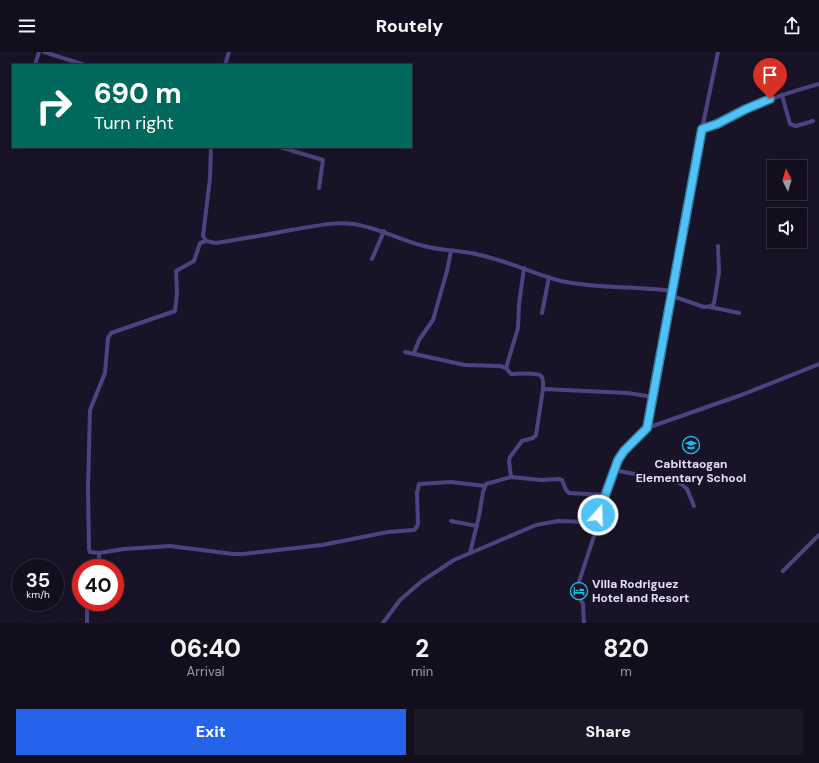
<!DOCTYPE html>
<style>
body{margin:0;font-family:"DM Sans",sans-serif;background:#1c1726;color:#f1f3f6;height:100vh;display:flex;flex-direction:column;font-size:15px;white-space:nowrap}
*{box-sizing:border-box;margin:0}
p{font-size:13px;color:#9d9ca4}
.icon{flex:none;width:22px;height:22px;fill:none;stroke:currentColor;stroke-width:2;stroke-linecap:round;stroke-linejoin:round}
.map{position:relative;height:571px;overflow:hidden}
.details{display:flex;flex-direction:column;background:#130e1d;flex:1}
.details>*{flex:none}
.banner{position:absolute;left:12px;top:12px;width:400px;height:84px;border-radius:0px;box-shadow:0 2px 10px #0003,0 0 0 1px #322e3b;background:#00695c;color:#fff;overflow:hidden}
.needle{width:26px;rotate:355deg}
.controls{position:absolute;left:767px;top:108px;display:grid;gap:8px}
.controls a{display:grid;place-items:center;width:40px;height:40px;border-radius:0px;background:#130e1d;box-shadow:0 2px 10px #0003,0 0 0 1px #322e3b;font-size:20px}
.speed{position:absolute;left:12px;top:507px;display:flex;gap:8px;font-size:20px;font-weight:700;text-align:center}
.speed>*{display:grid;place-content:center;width:52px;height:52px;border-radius:50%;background:#130e1d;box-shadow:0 2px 10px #0003,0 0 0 1px #322e3b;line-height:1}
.speed small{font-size:10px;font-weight:400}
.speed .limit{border:6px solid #d22;background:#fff;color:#111}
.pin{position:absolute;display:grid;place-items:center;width:34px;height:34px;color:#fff;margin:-41px -17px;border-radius:50% 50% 50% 0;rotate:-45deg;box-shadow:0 0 4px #0007}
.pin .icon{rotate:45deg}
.me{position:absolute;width:44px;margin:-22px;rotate:20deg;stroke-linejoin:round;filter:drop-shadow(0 0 3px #0008)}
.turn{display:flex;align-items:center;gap:14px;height:84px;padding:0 16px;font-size:18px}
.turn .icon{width:52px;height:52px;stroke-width:2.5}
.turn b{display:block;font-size:28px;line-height:34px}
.eta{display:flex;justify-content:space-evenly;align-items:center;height:68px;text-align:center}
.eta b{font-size:24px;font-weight:800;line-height:28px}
.action{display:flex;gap:8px;margin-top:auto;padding:8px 16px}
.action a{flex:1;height:46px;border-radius:0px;background:#2563eb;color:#fff;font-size:16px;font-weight:800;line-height:46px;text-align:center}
.action a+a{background:#1c1726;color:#f1f3f6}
header{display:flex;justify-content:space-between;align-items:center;height:52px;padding:0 16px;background:#130e1d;font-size:18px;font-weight:800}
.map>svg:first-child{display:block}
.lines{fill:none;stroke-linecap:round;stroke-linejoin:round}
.minor{stroke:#4d4381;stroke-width:4}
.route-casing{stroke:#337fa1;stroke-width:10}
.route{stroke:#4fc3f7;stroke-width:7}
.labels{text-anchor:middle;stroke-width:4;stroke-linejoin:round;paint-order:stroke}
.poi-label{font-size:12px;font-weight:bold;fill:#e4ddfb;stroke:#191327}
</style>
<header><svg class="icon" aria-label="menu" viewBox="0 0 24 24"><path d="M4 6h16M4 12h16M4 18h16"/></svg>Routely<svg class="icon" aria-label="share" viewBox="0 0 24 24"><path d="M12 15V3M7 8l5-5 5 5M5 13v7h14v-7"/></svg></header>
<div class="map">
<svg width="819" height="571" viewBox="0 0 819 571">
<rect width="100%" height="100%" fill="#191327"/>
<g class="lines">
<g class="minor">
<polyline points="44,0 85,13"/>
<polyline points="35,13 39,0"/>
<polyline points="225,13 229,0"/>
<polyline points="782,43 790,72 796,74 813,69"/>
<path d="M702 77C718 73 732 64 747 57 770 46 794 39 819 32"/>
<polyline points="211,95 210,126 203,184 206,189 200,191 194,209 176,219 177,242 175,259 111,281 108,286 105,321 90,358 88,437 89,497 90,500 99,501 124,497 170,494 233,502 243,502 322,493 388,480 414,478 416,476 418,472 417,441 419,432 451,430 485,434"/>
<polyline points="280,95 323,108 319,136"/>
<path d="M206 189 216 191C241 187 266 183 291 178 311 175 334 169 354 172 379 176 400 188 424 194 442 199 462 198 480 203 508 209 534 222 561 229 598 237 636 234 673 239"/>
<polyline points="372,207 384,179"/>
<polyline points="672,244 704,255 712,254 714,251 719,220 718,194"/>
<polyline points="710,255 739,261"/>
<polyline points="542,261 549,225"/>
<path d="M405 300 465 313 500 314 506 316 511 322C517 322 537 320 541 324 544 327 543 333 543 337"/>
<polyline points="414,301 419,288 433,268 447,219 451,199"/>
<polyline points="506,316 518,276 519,252 524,216"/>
<polyline points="647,376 702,77 718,0"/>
<polyline points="614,418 680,431 687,437 694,454"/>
<polyline points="511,425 509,409 510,405 522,389 533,386 536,383 543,337 628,341 653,345"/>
<polyline points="451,469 477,474"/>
<polyline points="470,501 479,464 483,440 486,432 511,425 541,428 559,427 562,428 566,438 569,441 605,443"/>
<polyline points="99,516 99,501"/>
<polyline points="783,519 819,483"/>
<polyline points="87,571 87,550"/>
<polyline points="383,571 400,548 422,529 454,508 536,473 558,469 589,470 595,468 598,463 618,408 624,399 647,376 744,342 819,312"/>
<polyline points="584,571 583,552 576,539 597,475 598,471 595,468"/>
</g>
</g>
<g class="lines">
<g class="route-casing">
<polyline id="route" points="598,463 618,408 624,399 647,376 702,77 717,72 746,57 770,47"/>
</g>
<use href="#route" class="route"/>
</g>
<defs>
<g id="school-ring" transform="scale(0.9)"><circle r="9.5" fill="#191327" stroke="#1ebae6" stroke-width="1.5"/><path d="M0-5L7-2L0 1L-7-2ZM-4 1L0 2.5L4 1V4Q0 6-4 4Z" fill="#1ebae6"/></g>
<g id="hotel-ring" transform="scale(0.9)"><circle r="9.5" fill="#191327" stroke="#1ebae6" stroke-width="1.5"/><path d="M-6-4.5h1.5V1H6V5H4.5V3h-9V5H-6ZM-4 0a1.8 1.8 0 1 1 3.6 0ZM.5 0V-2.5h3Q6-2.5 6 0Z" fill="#1ebae6"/></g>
</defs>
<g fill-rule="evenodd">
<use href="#school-ring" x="691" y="393"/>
<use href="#hotel-ring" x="579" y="539"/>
</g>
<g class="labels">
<g class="poi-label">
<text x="691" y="416">Cabittaogan<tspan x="691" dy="14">Elementary School</tspan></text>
<text x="592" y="536" text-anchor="start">Villa Rodriguez<tspan x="592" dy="14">Hotel and Resort</tspan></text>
</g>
</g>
</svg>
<div class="controls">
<a><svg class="needle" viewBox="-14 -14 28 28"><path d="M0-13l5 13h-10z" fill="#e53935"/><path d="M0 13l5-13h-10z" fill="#9d9ca4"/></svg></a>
<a><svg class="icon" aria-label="sound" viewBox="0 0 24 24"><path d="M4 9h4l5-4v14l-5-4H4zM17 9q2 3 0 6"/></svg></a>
</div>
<div class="speed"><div>35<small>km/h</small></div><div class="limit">40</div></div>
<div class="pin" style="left:770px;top:47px;background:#d93025"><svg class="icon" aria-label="arrive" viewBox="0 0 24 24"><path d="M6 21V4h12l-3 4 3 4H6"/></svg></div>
<svg class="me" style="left:598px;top:463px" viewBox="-20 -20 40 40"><circle r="17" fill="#4fc3f7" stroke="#fff" stroke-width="3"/><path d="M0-11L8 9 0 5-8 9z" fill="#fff"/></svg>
<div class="banner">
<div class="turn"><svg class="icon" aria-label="right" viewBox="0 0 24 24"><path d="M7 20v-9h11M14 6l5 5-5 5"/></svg><div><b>690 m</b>Turn right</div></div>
</div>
</div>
<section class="details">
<div class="eta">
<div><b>06:40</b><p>Arrival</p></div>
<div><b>2</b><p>min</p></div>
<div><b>820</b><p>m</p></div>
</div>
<div class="action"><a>Exit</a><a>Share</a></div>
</section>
